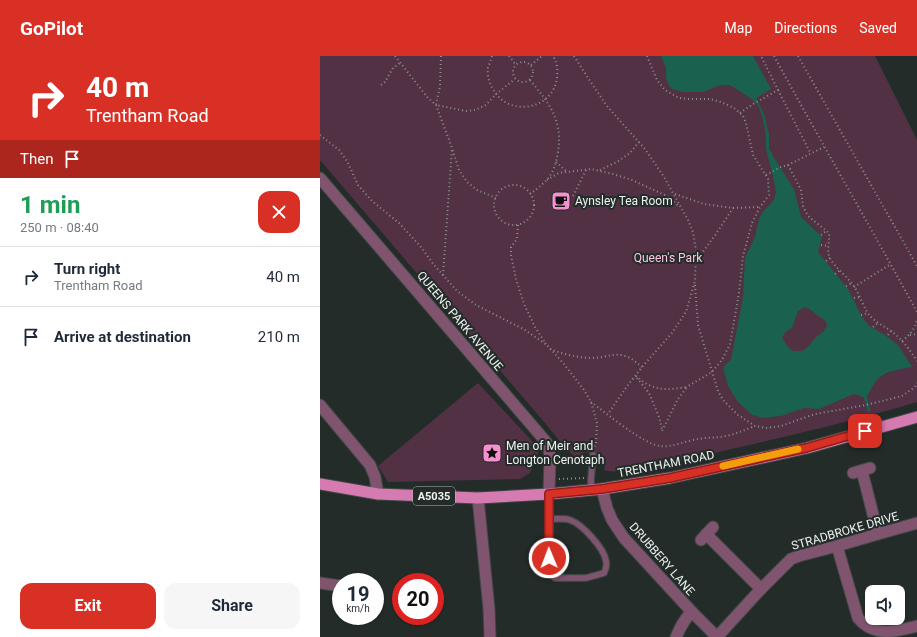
<!DOCTYPE html>
<meta charset="utf-8">
<style>
body{margin:0;font-family:Roboto,sans-serif;background:#f6f6f7;color:#1f2937;height:100vh;display:flex;flex-direction:column;font-size:15px;white-space:nowrap}
*{box-sizing:border-box;margin:0}
p{font-size:13px;color:#747a83}
.icon{flex:none;width:22px;height:22px;fill:none;stroke:currentColor;stroke-width:2;stroke-linecap:round;stroke-linejoin:round}
.map{position:relative;flex:1;overflow:hidden}
.side{display:flex;flex-direction:column;background:#fff;width:320px}
.side>*{flex:none}
.guide{background:#d93025;color:#fff;overflow:hidden}
.buttons{position:absolute;left:545px;top:529px;display:grid;gap:8px}
.buttons a{display:grid;place-items:center;width:40px;height:40px;border-radius:8px;background:#fff;box-shadow:0 1px 3px #0004;font-size:20px}
.speed{position:absolute;left:12px;top:517px;display:flex;gap:8px;font-size:20px;font-weight:700;text-align:center}
.speed>*{display:grid;place-content:center;width:52px;height:52px;border-radius:50%;background:#fff;box-shadow:0 1px 3px #0004;line-height:1}
.speed small{font-size:10px;font-weight:400}
.speed .limit{border:6px solid #d22;background:#fff;color:#111}
.pin{position:absolute;display:grid;place-items:center;width:34px;height:34px;color:#fff;margin:-17px;border-radius:8px;box-shadow:0 2px 6px #0006}
.me{position:absolute;width:44px;margin:-22px;rotate:359deg;stroke-linejoin:round;filter:drop-shadow(0 0 3px #0008)}
.turn{display:flex;align-items:center;gap:14px;height:84px;padding:0 20px;font-size:18px}
.turn .icon{width:52px;height:52px;stroke-width:2.5}
.turn b{display:block;font-size:28px;line-height:34px}
.then{display:flex;align-items:center;height:38px;padding:0 20px;background:#0003;gap:8px;font-size:15px}
.round{display:grid;place-items:center;flex:none;width:42px;height:42px;border-radius:12px;background:#f6f6f7}
.overview{display:flex;align-items:center;justify-content:space-between;height:68px;padding:0 20px}
h1{font-size:24px;font-weight:700;line-height:30px;color:#1e9e55}
.button{display:flex;gap:8px;margin-top:auto;padding:8px 20px}
.button a{flex:1;height:46px;border-radius:12px;background:#d93025;color:#fff;font-size:16px;font-weight:700;line-height:46px;text-align:center}
.button a+a{background:#f6f6f7;color:#1f2937}
ul{padding:0;list-style:none}
li{display:flex;align-items:center;gap:12px;height:60px;padding:0 20px;border-top:1px solid #e0e1e3}
li div{flex:1}
li b{display:block;font-size:15px}
li em{font-style:normal}
header{display:flex;align-items:center;gap:24px;box-sizing:border-box;height:56px;padding:0 20px;background:#d93025;color:#fff}
header strong{font-size:19px}
nav{display:flex;gap:22px;margin-inline-start:auto;font-size:14px}
main{display:flex;flex:1;min-height:0}
.map>svg:first-child{display:block}
.green{fill:#533145}
.water{fill:#1a614f;fill-rule:evenodd}
.lines{fill:none;stroke-linecap:round;stroke-linejoin:round}
.stream{stroke:#1a614f;stroke-width:3}
.service-casing{stroke:#404845;stroke-width:8}
.minor-casing{stroke:#404845;stroke-width:13}
.tertiary-casing{stroke:#404845;stroke-width:13}
.primary-casing{stroke:#404845;stroke-width:13}
.path{stroke:#8b918f;stroke-width:2;stroke-dasharray:1 3;stroke-linecap:butt}
.service{stroke:#80546e;stroke-width:5.5}
.minor{stroke:#80546e;stroke-width:11}
.tertiary{stroke:#80546e;stroke-width:11}
.primary{stroke:#d67bb2;stroke-width:11}
.route-casing{stroke:#8d1f18;stroke-width:10}
.route{stroke:#d93025;stroke-width:7}
.slow{stroke:#f59e0b;stroke-width:7}
.labels{text-anchor:middle;stroke-width:4;stroke-linejoin:round;paint-order:stroke}
.shield{fill:#242c29;stroke:#b1b7b4;stroke-width:1}
.shield-label{font-size:11px;font-weight:bold;fill:#edf2f0}
.poi-label{font-size:12px;fill:#edf2f0;stroke:#242c29;text-anchor:start}
.park-label{font-size:12px;fill:#fcc5e4;stroke:#242c29}
.street-label{font-size:12px;fill:#edf2f0;stroke:#242c29}
</style>
<header>
<strong>GoPilot</strong>
<nav><a>Map</a><a>Directions</a><a>Saved</a></nav>
</header>
<main>
<section class="side">
<div class="guide">
<div class="turn"><svg class="icon" aria-label="right" viewBox="0 0 24 24"><path d="M7 20v-9h11M14 6l5 5-5 5"/></svg><div><b>40 m</b>Trentham Road</div></div>
<div class="then">Then<svg class="icon" aria-label="arrive" viewBox="0 0 24 24"><path d="M6 21V4h12l-3 4 3 4H6"/></svg></div>
</div>
<div class="overview"><div><h1>1 min</h1><p>250 m · 08:40</p></div><a class="round" style="background:#d93025;color:#fff"><svg class="icon" aria-label="close" viewBox="0 0 24 24"><path d="M6 6l12 12M18 6L6 18"/></svg></a></div>
<ul>
<li><svg class="icon" aria-label="right" viewBox="0 0 24 24"><path d="M7 20v-9h11M14 6l5 5-5 5"/></svg><div><b>Turn right</b><p>Trentham Road</p></div><em>40 m</em></li>
<li><svg class="icon" aria-label="arrive" viewBox="0 0 24 24"><path d="M6 21V4h12l-3 4 3 4H6"/></svg><div><b>Arrive at destination</b></div><em>210 m</em></li>
</ul>
<div class="button"><a>Exit</a><a>Share</a></div>
</section>
<div class="map">
<svg width="597" height="581" viewBox="0 0 597 581">
<rect width="100%" height="100%" fill="#242c29"/>
<g class="green">
<path d="M0 0H555L597 84V346C524 368 450 384 377 401 361 404 345 408 329 411 315 413 299 418 284 414L286 404 265 396 261 400 256 402 244 391 243 389 225 367 0 104Z"/>
<polygon points="158,327 214,387 218,397 210,417 200,423 68,426 58,410"/>
</g>
<path class="water" d="M341 0H433L451 33 436 42 444 58 449 78V92L454 102 474 133 481 161 502 181 498 196 528 233 542 261 549 270 565 279 578 289 592 311C577 314 563 314 554 328 551 332 549 337 546 342L534 338 499 353 484 352 461 360 442 362 431 358 418 346 408 330 403 311 411 304 423 241 425 202 435 181 439 163 442 157 454 144 456 136 453 120 446 93V82L444 67 439 51 433 44 421 36 410 29H404L397 30 383 36H363L352 33 349 30 346 22V12ZM485 251C493 254 497 260 505 264L507 269 504 275 496 281 489 290 482 295H473L467 290 462 281 467 275 472 272 478 255Z"/>
<g class="lines">
<polyline class="stream" points="545,339 549,355"/>
<g class="service-casing">
<g id="service">
<polyline points="271,434 271,423 273,399"/>
<path d="M228 463C235 463 244 462 250 464 262 468 284 492 286 505 287 509 286 513 284 517L266 522H235L231 519 229 515 228 463 229 438"/>
</g>
</g>
<g class="minor-casing">
<g id="minor">
<polyline points="0,349 50,409 55,421 58,438"/>
<polyline points="542,415 558,478"/>
<polyline points="533,417 550,412"/>
<polyline points="282,433 287,452 292,464 304,482 372,556 397,581"/>
<polyline points="158,442 169,553 170,581"/>
<polyline points="386,478 441,533"/>
<polyline points="381,484 393,471"/>
<path d="M517 490 538 562C554 581 574 576 597 570"/>
<polyline points="0,527 21,530"/>
<path d="M356 581C360 572 364 563 372 556"/>
<polyline points="397,581 441,533 471,503 479,500 517,490 558,478 597,467"/>
</g>
</g>
<g class="tertiary-casing">
<polyline id="tertiary" points="0,122 227,387 229,394 230,401 229,438"/>
</g>
<g class="primary-casing">
<polyline id="primary" points="0,428 58,438 158,442 229,438 282,433 350,422 487,392 597,361"/>
</g>
<g class="path">
<polyline points="75,0 108,42 116,49 132,92 139,114 147,126 157,134 176,142"/>
<polyline points="121,0 120,30 116,49 146,55 155,54 166,49 176,38 195,23"/>
<path d="M172 0C171 4 169 8 168 12 167 19 169 27 173 33 188 62 234 54 237 21 238 14 237 6 233 0"/>
<polyline points="189,0 196,9"/>
<polyline points="254,0 268,22 287,50 325,93 344,121 368,164 373,176 376,195 375,225 366,256 352,277 322,311 305,333 288,358"/>
<polyline points="327,0 337,24 345,34 359,42 369,43 390,43 401,46 414,52 420,57 423,60 426,67 433,99 448,123 449,139 440,151 432,167 423,200 419,237 410,288 402,304 392,316 365,332"/>
<path d="M454 0C501 86 550 170 597 256"/>
<polyline points="478,0 597,210"/>
<circle cx="203" cy="16" r="10"/>
<polyline points="211,9 222,0"/>
<path d="M210 24C229 47 243 64 238 96 234 119 228 125 210 138"/>
<polyline points="61,29 65,26 73,12 80,7"/>
<polyline points="458,34 491,98"/>
<polyline points="420,57 433,48 458,34 441,0"/>
<polyline points="0,79 19,94 27,105 38,129 52,145 79,167 101,191 114,209 137,235 156,249 205,274 227,289 244,308 264,334 271,346 277,367 276,387 274,392"/>
<polyline points="236,106 247,116"/>
<path d="M468 109 481 134 483 150 488 160 509 177C510 185 506 194 510 202 515 212 527 220 533 229 540 238 544 254 551 261 557 267 564 270 571 275 582 283 590 294 597 305"/>
<polyline points="280,114 297,106 310,97 319,86"/>
<polyline points="446,119 461,111 468,109 504,91"/>
<polyline points="227,124 239,117 271,113 293,118 312,124 347,140 360,151"/>
<circle cx="194" cy="149" r="20"/>
<polyline points="355,138 384,148 413,152 440,151"/>
<polyline points="253,140 266,114"/>
<polyline points="198,169 197,183 191,191 191,199 196,223 204,248 215,271 226,288"/>
<polyline points="501,179 506,175"/>
<polyline points="501,189 508,190"/>
<polyline points="376,205 396,178 413,152"/>
<polyline points="506,205 510,202"/>
<polyline points="515,218 520,214"/>
<polyline points="123,219 132,93"/>
<polyline points="375,229 378,269 398,335 403,344 418,359 435,370 446,372 461,370 495,358 546,349 582,340 595,331 597,327"/>
<polyline points="526,230 532,227"/>
<polyline points="534,231 571,208"/>
<polyline points="534,242 540,241"/>
<polyline points="541,259 548,257"/>
<polyline points="553,271 558,267"/>
<polyline points="568,279 571,275"/>
<polyline points="590,279 597,278"/>
<path d="M582 285C590 279 595 273 597 263"/>
<path d="M230 293C245 299 266 304 282 301 289 300 294 298 301 299 309 300 316 306 322 311"/>
<path d="M316 320C320 323 324 327 329 329 341 335 354 333 367 331L358 343 342 375"/>
<polyline points="317,322 329,337 339,361 342,373"/>
<path d="M271 346C286 357 323 388 340 390 352 392 367 384 379 383 388 381 397 382 406 380 416 378 425 374 435 370"/>
<polyline points="239,423 265,422"/>
</g>
<use href="#service" class="service"/>
<use href="#minor" class="minor"/>
<use href="#tertiary" class="tertiary"/>
<use href="#primary" class="primary"/>
</g>
<g class="lines">
<g class="route-casing">
<polyline id="route" points="229,502 229,438 282,433 350,422 486,392 545,375"/>
</g>
<use href="#route" class="route"/>
<polyline class="slow" points="403,410 478,393"/>
</g>
<defs>
<g id="cafe-square" transform="scale(1)"><rect x="-9" y="-9" width="18" height="18" rx="4" fill="#f790ce" stroke="#242c29"/><path d="M-5.5-4.5H6V0H3Q3 3.5 0 3.5H-2.5Q-5.5 3.5-5.5 0ZM3-3.2v2h1.7v-2ZM-6 4.5H4V6H-6Z" fill="#111"/></g>
<g id="sight-square" transform="scale(1)"><rect x="-9" y="-9" width="18" height="18" rx="4" fill="#f790ce" stroke="#242c29"/><path d="M0-6L1.8-2.2L6-1.7L2.9 1.2L3.7 5.4L0 3.3L-3.7 5.4L-2.9 1.2L-6-1.7L-1.8-2.2Z" fill="#111"/></g>
</defs>
<g fill-rule="evenodd">
<use href="#cafe-square" x="241" y="145"/>
<use href="#sight-square" x="172" y="397"/>
</g>
<g class="labels">
<rect class="shield" x="93" y="431" width="42" height="18" rx="3"/>
<g class="shield-label">
<text x="114" y="444">A5035</text>
</g>
<g class="poi-label">
<text x="255" y="149">Aynsley Tea Room</text>
<text x="186" y="394">Men of Meir and<tspan x="186" dy="14">Longton Cenotaph</tspan></text>
</g>
<g class="park-label">
<text x="348" y="206">Queen's Park</text>
</g>
<g class="street-label">
<text transform="translate(140 265) rotate(50)" y="4">QUEENS PARK AVENUE</text>
<text transform="translate(346 408) rotate(-11)" y="4">TRENTHAM ROAD</text>
<text transform="translate(525 475) rotate(-16)" y="4">STRADBROKE DRIVE</text>
<text transform="translate(342 503) rotate(49)" y="4">DRUBBERY LANE</text>
</g>
</g>
</svg>
<div class="buttons">
<a><svg class="icon" aria-label="sound" viewBox="0 0 24 24"><path d="M4 9h4l5-4v14l-5-4H4zM17 9q2 3 0 6"/></svg></a>
</div>
<div class="speed"><div>19<small>km/h</small></div><div class="limit">20</div></div>
<div class="pin" style="left:545px;top:375px;background:#d93025"><svg class="icon" aria-label="arrive" viewBox="0 0 24 24"><path d="M6 21V4h12l-3 4 3 4H6"/></svg></div>
<svg class="me" style="left:229px;top:502px" viewBox="-20 -20 40 40"><circle r="17" fill="#d93025" stroke="#fff" stroke-width="3"/><path d="M0-11L8 9 0 5-8 9z" fill="#fff"/></svg>
</div>
</main>
